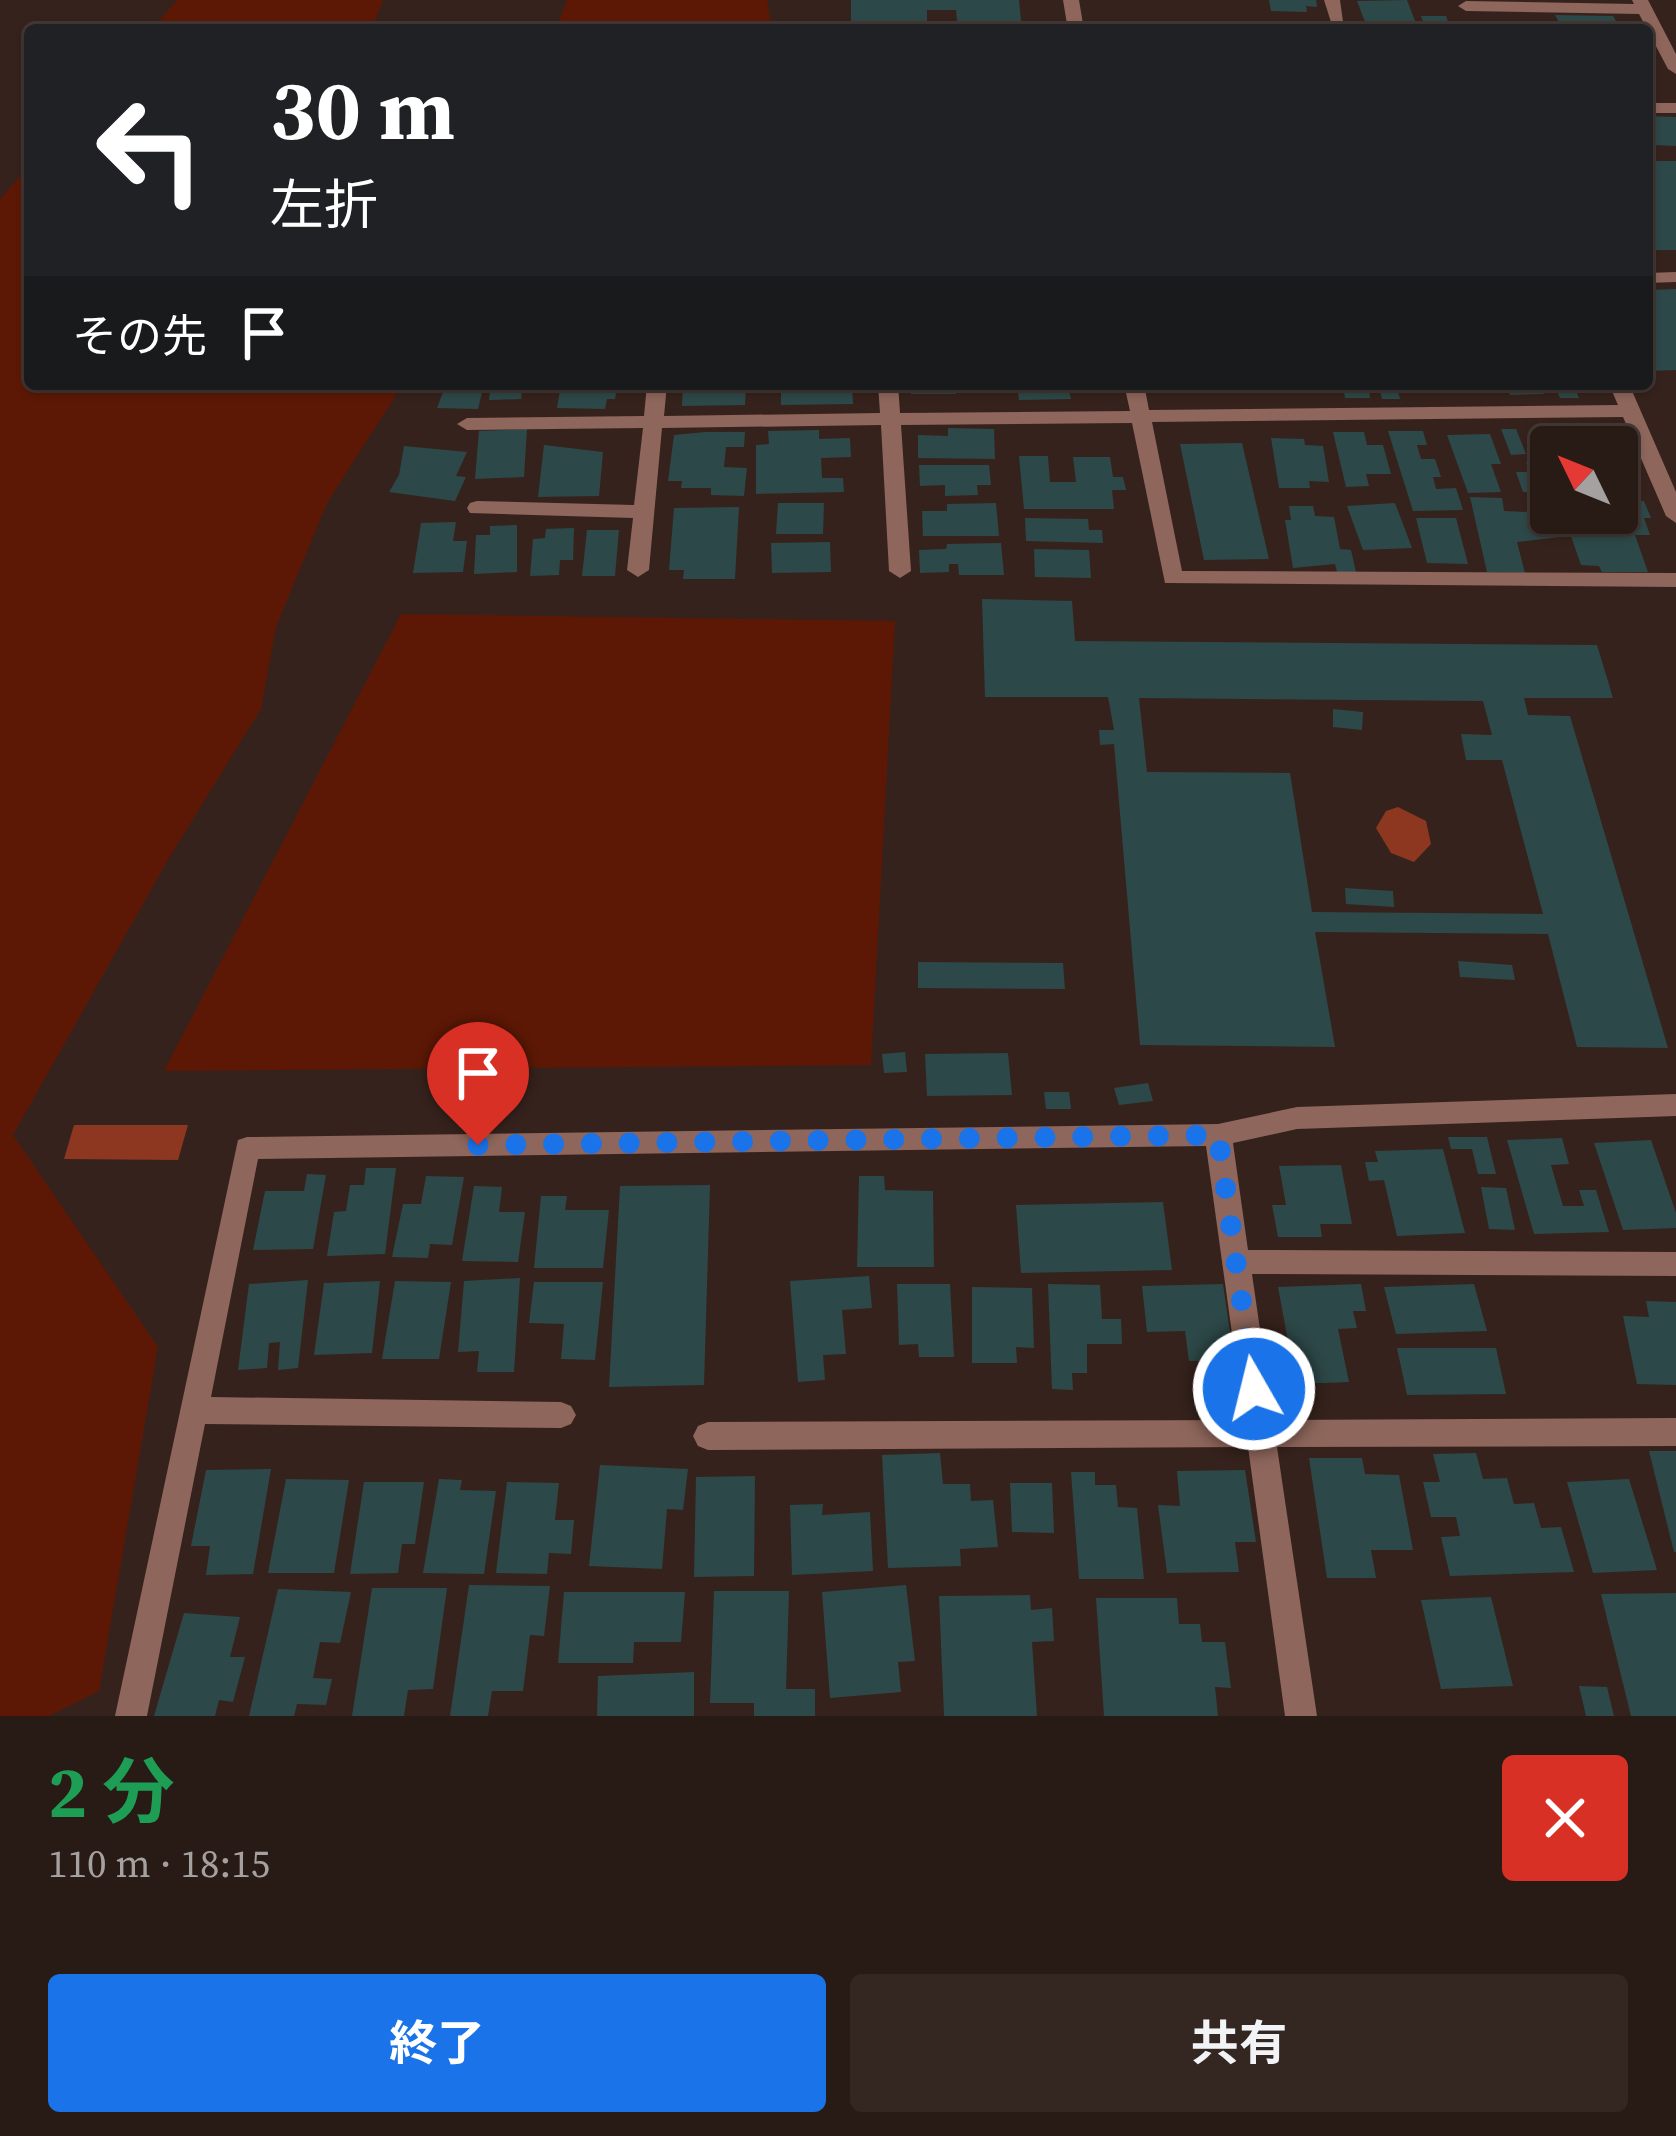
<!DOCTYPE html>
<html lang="ja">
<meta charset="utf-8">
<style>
body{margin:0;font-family:"Source Serif 4","Noto Sans JP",serif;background:#342722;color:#f1f3f6;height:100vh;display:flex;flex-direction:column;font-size:45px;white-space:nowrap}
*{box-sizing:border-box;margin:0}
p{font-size:39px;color:#a5a1a0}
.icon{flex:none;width:66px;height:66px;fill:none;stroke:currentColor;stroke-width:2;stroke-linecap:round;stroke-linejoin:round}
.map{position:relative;height:1716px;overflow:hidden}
.drawer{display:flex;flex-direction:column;background:#281a15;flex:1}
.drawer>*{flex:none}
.banner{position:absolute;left:24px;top:24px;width:1629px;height:366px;border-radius:12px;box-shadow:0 3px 9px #0004,0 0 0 3px #443834;background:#202124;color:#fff;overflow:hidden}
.needle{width:78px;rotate:313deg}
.fabs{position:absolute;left:1530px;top:426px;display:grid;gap:24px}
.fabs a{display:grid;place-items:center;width:108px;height:108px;border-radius:12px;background:#281a15;box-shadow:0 3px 9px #0004,0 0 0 3px #443834;font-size:60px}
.pin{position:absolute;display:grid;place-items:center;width:102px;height:102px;color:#fff;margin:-123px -51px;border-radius:50% 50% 50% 0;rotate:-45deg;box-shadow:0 0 12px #0007}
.pin .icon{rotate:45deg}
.me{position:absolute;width:132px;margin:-66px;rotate:352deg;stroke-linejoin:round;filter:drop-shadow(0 0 9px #0008)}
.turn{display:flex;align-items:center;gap:42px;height:252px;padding:0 48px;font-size:54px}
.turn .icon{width:156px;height:156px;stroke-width:2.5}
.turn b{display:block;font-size:84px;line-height:102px}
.then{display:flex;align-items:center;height:114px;padding:0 48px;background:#0003;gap:24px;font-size:45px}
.round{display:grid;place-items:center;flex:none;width:126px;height:126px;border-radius:12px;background:#342722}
.head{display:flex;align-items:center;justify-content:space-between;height:204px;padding:0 48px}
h1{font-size:72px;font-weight:700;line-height:90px;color:#1e9e55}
.button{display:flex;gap:24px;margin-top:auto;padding:24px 48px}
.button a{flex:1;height:138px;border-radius:12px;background:#1a73e8;color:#fff;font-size:48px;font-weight:700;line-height:138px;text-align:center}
.button a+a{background:#342722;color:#f1f3f6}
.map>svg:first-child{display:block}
.green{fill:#5c1805}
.water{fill:#8d3721}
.building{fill:#2d4848;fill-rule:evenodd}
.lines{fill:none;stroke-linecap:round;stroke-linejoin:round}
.minor{fill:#8e665b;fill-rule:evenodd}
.route{stroke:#1a73e8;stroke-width:21;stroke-dasharray:0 37.8}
</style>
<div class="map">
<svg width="1676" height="1716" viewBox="0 0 1676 1716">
<rect width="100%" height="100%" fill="#36221c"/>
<g class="green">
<polygon points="177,0 383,0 371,30 151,30"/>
<polygon points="567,0 767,0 772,30 556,30"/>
<polygon points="30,165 30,384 403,384 327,503 276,627 261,709 169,858 13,1135 158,1347 99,1691 49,1716 0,1716 0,199"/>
<polygon points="401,614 895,621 871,1065 164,1071"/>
</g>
<g class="water">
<polygon points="1398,807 1426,821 1431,844 1414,862 1391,853 1376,828 1386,811"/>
<polygon points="74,1125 188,1125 178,1160 64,1159"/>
</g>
<g class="building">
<polygon points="851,0 1019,0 1022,30 958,30 956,10 927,10 927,30 851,30"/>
<polygon points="1269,0 1316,0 1317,7 1306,6 1307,12 1271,11"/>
<polygon points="1407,0 1415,21 1365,22 1357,1"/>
<polygon points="1555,15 1613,16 1616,21 1633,21 1637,28 1563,30"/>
<polygon points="1421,16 1446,16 1451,30 1426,30"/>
<polygon points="1647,116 1676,117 1676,146 1653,145"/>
<rect x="1647" y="161" width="29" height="89"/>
<polygon points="1676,289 1676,370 1647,371 1647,290"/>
<polygon points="446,384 484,384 478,409 437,408"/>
<polygon points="491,384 545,384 545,389 522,390 521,399 489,400"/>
<polygon points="561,384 618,384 615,399 607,399 605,409 557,408"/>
<polygon points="683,384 746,384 745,405 682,406"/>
<polygon points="781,384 852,384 853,404 781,405"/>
<polygon points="910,384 955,384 956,394 911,394"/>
<polygon points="965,384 1005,384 1007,392 967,393"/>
<polygon points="1017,384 1076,384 1077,390 1069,391 1071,399 1019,400"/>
<polygon points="1327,384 1368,384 1370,398 1345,398 1344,392 1328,392"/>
<polygon points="1378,384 1414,384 1416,391 1398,391 1400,399 1382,399"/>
<polygon points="1507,384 1541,386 1544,394 1510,395"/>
<polygon points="1554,384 1597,384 1600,390 1576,391 1579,398 1560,398"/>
<polygon points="948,428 994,429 995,459 918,458 918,435 948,436"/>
<polygon points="527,429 524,477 475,479 479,431"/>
<polygon points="1501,429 1516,429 1526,454 1511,455"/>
<polygon points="819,430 819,439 850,438 851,457 821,458 822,478 843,478 844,492 756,494 756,445 769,444 768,431"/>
<polygon points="1388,431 1423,431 1427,445 1417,445 1421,459 1435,459 1441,477 1433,477 1436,489 1456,488 1463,510 1413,511"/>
<polygon points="1535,431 1577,431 1584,447 1551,447 1551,492 1523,492 1516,472 1529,472 1526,462 1539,462 1532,442 1539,442"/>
<polygon points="705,432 745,432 744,447 726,447 724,467 747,468 744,496 711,495 711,488 681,488 682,481 668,481 674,435"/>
<polygon points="1333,432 1364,432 1367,445 1383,445 1391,474 1366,474 1369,486 1346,487"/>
<polygon points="1490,434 1501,464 1491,464 1501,492 1468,493 1447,435"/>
<polygon points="1271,438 1304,439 1305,445 1323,446 1329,482 1309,481 1310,488 1279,488"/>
<polygon points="1242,443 1269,559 1204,560 1180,444"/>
<polygon points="544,445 603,452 599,496 538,497"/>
<polygon points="404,446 467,452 456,476 466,477 455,501 389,492 399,475"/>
<polygon points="1019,456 1048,456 1050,482 1076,482 1073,457 1110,457 1113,477 1123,477 1126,490 1112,490 1114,509 1024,509"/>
<polygon points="919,465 989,465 991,485 977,485 978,495 945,496 945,485 920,486"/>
<polygon points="1470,497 1502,498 1504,511 1554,513 1560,537 1517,542 1525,573 1487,572"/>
<polygon points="1617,501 1644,501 1651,518 1644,518 1650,535 1635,535 1648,572 1602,572 1599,566 1581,565 1563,513 1617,513"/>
<polygon points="778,503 824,503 823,534 776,534"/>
<polygon points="996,503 999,536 923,536 922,511 947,511 947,504"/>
<polygon points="1395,503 1412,548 1363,550 1347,506"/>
<polygon points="1289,506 1313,506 1315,516 1334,517 1340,549 1351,550 1356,572 1337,572 1335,564 1293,568 1285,520 1291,520"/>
<polygon points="739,507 735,579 683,579 684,570 669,570 674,508"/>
<polygon points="1025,518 1088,519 1089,530 1102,530 1103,543 1026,541"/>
<polygon points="1416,518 1456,518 1468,564 1427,563"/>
<polygon points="456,522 453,541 467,541 463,572 413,573 421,523"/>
<polygon points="517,525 517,572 474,574 476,535 490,535 490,526"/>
<polygon points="574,528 573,560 560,560 559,575 530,576 533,539 545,538 546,529"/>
<polygon points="587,530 619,530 615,576 582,576"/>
<polygon points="830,542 831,572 772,573 771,543"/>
<polygon points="1001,543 1004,575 959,575 958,564 949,564 949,572 920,573 919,550 946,549 947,544"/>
<polygon points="1034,549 1089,550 1091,578 1035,577"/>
<path d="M982 599 1072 601 1075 641 1597 645 1613 698H1524L1528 715 1570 716 1668 1048 1577 1047 1548 934 1315 932 1335 1047 1140 1045 1114 744 1100 745 1099 730H1114L1108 697H985ZM1139 698 1483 701 1492 735 1461 734 1466 760H1502L1543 914 1312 912 1290 773 1147 772Z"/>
<polygon points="1333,709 1363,712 1362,730 1333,727"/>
<polygon points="1345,888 1393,891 1394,907 1346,904"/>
<polygon points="1458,961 1512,965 1515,980 1460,977"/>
<polygon points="918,962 1063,963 1065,989 918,988"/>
<polygon points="905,1052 907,1072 884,1073 882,1054"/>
<polygon points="1008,1053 1012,1095 927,1096 925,1054"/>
<polygon points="1148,1083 1153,1101 1119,1105 1114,1088"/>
<polygon points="1044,1092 1069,1092 1071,1109 1046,1109"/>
<polygon points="1448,1137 1487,1137 1496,1174 1478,1174 1472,1149 1451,1149"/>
<polygon points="1562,1138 1569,1164 1551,1165 1563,1206 1584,1206 1579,1190 1596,1190 1609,1232 1534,1234 1507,1140"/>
<polygon points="1651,1140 1676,1213 1676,1228 1623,1230 1594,1143"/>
<polygon points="1443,1149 1465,1233 1397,1236 1384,1180 1369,1181 1365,1162 1378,1162 1375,1151"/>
<polygon points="1341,1165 1352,1224 1320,1224 1322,1237 1278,1237 1272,1205 1286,1205 1279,1166"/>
<polygon points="366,1168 396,1168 385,1254 327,1256 334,1212 346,1211 350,1185 364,1185"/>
<polygon points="307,1174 326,1175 313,1249 253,1250 265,1191 304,1191"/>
<polygon points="426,1176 464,1177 452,1245 430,1244 428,1258 392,1257 403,1204 421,1204"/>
<polygon points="859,1176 884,1176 885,1190 933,1191 934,1267 857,1267"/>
<polygon points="710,1185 704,1385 609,1387 620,1186"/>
<polygon points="474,1186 502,1187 499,1212 525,1212 518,1262 462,1261"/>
<polygon points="1481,1187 1506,1188 1515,1230 1489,1229"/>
<polygon points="541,1196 567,1196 565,1210 609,1210 603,1268 534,1268"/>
<polygon points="1163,1202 1172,1270 1021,1273 1016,1205"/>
<polygon points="869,1276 872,1308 842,1310 846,1354 823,1355 825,1380 798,1382 790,1281"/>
<polygon points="520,1278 514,1372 477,1372 479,1351 458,1352 464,1281"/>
<polygon points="308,1280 298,1368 278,1370 280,1342 269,1343 267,1368 238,1370 249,1284"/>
<polygon points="380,1281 372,1353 314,1355 324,1283"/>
<polygon points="395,1281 451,1282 439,1359 382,1359"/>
<polygon points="534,1282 603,1282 595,1360 561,1359 564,1324 529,1323"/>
<polygon points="897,1284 950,1284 954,1357 919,1357 918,1344 899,1345"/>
<polygon points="1048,1284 1100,1285 1102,1319 1121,1319 1122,1344 1087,1344 1087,1373 1072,1373 1073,1390 1052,1389"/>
<polygon points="1223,1284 1234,1360 1189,1361 1185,1331 1147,1332 1142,1286"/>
<polygon points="1361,1284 1366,1311 1353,1311 1357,1328 1338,1329 1349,1382 1296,1384 1278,1287"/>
<polygon points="1474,1284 1487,1331 1396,1334 1384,1287"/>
<polygon points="972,1287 1032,1288 1034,1348 1016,1347 1017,1363 972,1363"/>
<polygon points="1646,1301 1676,1302 1676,1385 1637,1384 1623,1316 1649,1317"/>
<polygon points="1397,1348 1496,1348 1506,1394 1407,1395"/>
<polygon points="1649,1451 1676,1451 1676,1552 1674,1552"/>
<polygon points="940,1453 943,1484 970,1484 971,1501 993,1500 998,1547 960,1549 961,1566 888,1568 882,1455"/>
<polygon points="1476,1453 1483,1479 1507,1478 1514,1504 1534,1503 1541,1528 1561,1527 1574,1572 1450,1576 1441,1537 1460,1536 1456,1517 1431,1517 1423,1482 1440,1482 1433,1454"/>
<polygon points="1309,1458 1362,1458 1365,1474 1399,1475 1413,1550 1371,1550 1376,1578 1327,1578"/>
<polygon points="600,1465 688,1469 683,1510 667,1509 662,1569 589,1566"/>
<polygon points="271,1469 253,1574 206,1575 210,1546 191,1546 206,1470"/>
<polygon points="1245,1470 1256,1542 1235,1542 1239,1572 1167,1573 1158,1505 1180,1506 1177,1471"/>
<polygon points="1071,1472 1095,1472 1095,1485 1116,1485 1118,1507 1137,1508 1144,1579 1079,1579"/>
<polygon points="755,1476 754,1576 694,1577 696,1477"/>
<polygon points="286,1479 349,1480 334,1573 268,1573"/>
<polygon points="439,1479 462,1480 460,1490 496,1491 484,1574 423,1573"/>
<polygon points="1629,1479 1657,1570 1593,1573 1567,1482"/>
<polygon points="364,1482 424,1482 415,1544 402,1544 398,1573 350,1574"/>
<polygon points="507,1482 559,1483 555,1520 574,1520 571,1554 549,1553 547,1574 496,1573"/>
<polygon points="1010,1483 1052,1483 1054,1533 1012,1532"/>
<polygon points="823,1504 822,1515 870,1512 873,1571 792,1575 790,1505"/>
<polygon points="469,1585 550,1586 544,1636 530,1635 523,1691 492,1691 488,1716 450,1716"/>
<polygon points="906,1585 915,1661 898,1662 901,1692 830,1698 822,1592"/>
<polygon points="372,1588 447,1588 433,1689 408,1690 404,1716 352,1716"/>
<polygon points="278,1589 351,1592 340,1643 320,1642 313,1678 332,1679 326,1705 297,1704 294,1716 249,1716"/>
<polygon points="714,1591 789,1591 786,1689 815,1689 815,1716 754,1716 754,1703 710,1703"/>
<polygon points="564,1592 685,1592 681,1642 634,1642 633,1663 558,1663"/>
<polygon points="1676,1593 1676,1716 1631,1716 1601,1594"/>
<polygon points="1030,1595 1031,1610 1052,1608 1054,1641 1032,1642 1037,1716 944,1716 939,1596"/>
<polygon points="1491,1597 1513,1686 1441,1689 1421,1600"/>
<polygon points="1096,1598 1177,1598 1179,1624 1200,1624 1202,1642 1225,1642 1231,1688 1215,1687 1218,1716 1104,1716"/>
<polygon points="184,1613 240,1617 230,1657 245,1657 233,1702 219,1700 215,1716 154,1716"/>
<polygon points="694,1672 694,1716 597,1716 598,1676"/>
<polygon points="1579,1686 1607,1687 1614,1716 1586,1716"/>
</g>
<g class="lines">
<g class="minor">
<polygon points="1063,0 1079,0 1084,30 1068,30"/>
<polygon points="1324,0 1340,0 1343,22 1331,22"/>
<polygon points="1632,0 1648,0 1676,54 1676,74 1668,69 1639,14 1466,11 1458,6 1466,1 1634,4"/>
<rect x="1647" y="103" width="29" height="10"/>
<polygon points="1676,272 1676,282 1647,283 1647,273"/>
<polygon points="647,384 667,384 664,416 880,413 878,384 898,384 900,413 1130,411 1124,384 1144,384 1149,410 1618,405 1609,384 1629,384 1676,492 1676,523 1666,516 1623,417 1152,422 1182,571 1676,573 1676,587 1165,583 1132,423 901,425 911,571 900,578 889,571 881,425 662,428 649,570 638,577 627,570 633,518 470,513 467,508 470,503 477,501 634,505 643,428 467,430 457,424 467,418 644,416"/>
<polygon points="1676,1094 1676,1116 1297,1129 1233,1143 1248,1250 1676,1252 1676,1276 1252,1274 1273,1420 1676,1418 1676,1446 1277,1447 1317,1716 1285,1716 1248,1447 708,1450 698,1446 693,1436 698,1426 708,1422 1244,1420 1206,1146 258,1159 211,1397 561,1402 571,1406 576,1415 571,1424 561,1428 205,1424 147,1716 115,1716 238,1140 247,1137 1218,1124 1297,1107"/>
</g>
</g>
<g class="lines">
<polyline class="route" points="478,1145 1218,1135 1254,1389"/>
</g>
</svg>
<div class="fabs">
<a><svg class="needle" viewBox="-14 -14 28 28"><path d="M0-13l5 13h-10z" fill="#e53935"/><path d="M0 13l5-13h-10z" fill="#a5a1a0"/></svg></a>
</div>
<div class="pin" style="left:478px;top:1145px;background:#d93025"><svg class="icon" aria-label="arrive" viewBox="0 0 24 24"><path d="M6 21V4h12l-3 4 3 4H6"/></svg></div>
<svg class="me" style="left:1254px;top:1389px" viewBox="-20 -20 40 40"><circle r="17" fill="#1a73e8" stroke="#fff" stroke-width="3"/><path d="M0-11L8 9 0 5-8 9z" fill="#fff"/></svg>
<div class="banner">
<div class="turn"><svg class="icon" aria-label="left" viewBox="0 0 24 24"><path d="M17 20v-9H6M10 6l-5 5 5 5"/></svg><div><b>30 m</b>左折</div></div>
<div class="then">その先<svg class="icon" aria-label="arrive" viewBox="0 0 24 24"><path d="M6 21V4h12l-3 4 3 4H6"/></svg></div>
</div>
</div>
<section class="drawer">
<div class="head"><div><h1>2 分</h1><p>110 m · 18:15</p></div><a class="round" style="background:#d93025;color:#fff"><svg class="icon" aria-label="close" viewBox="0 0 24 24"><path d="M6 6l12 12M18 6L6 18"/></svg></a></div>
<div class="button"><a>終了</a><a>共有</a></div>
</section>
